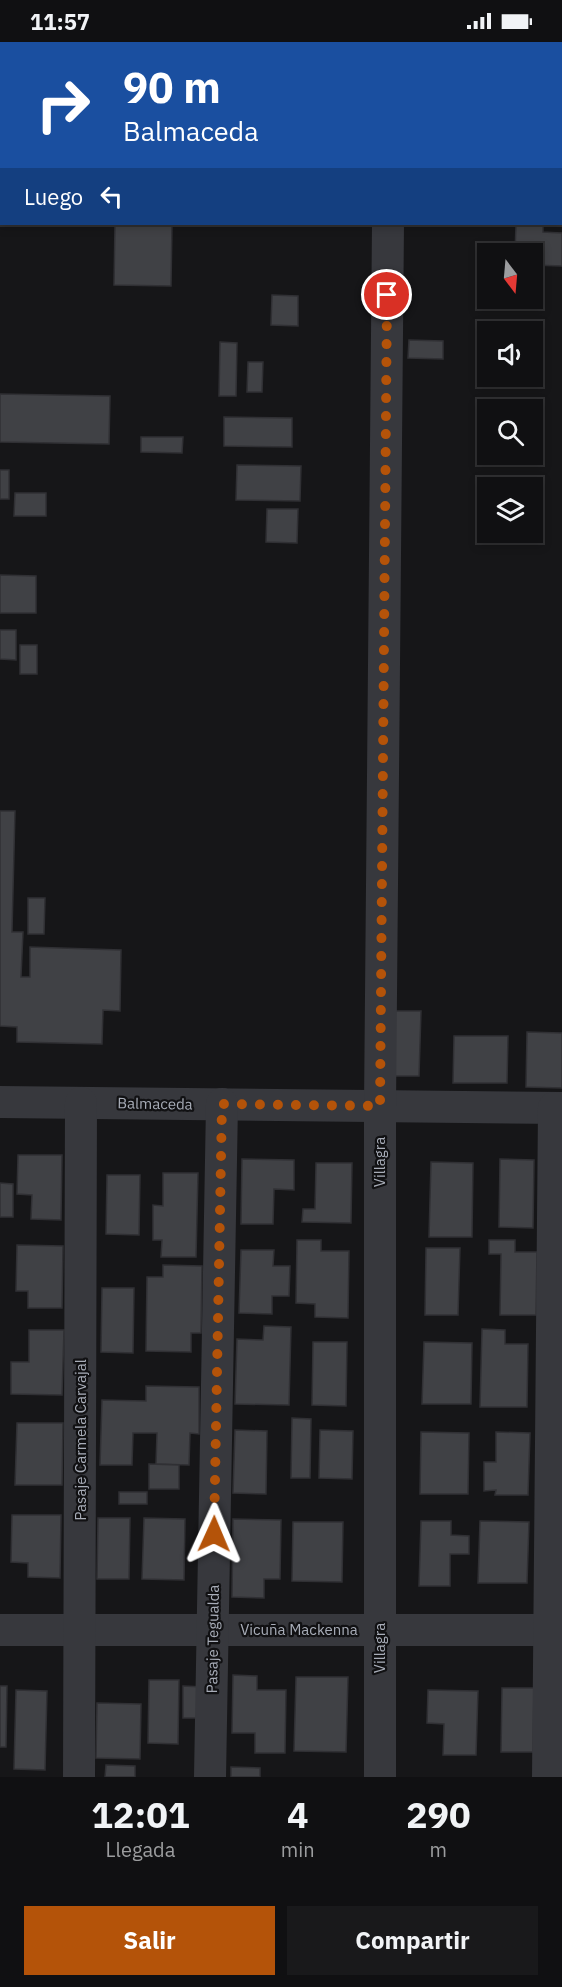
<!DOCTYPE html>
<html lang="es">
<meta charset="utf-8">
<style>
body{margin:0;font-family:"IBM Plex Sans",sans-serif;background:#19191b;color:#f1f3f6;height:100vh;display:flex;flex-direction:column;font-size:22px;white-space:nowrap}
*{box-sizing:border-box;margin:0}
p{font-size:20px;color:#9c9d9f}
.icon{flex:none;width:33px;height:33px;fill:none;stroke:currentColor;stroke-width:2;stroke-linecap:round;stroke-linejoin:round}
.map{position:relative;height:1735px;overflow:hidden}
.details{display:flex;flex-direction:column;background:#101012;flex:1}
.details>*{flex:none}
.top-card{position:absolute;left:0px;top:0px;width:562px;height:183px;box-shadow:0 3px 9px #0003,0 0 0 2px #303032;background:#1a4fa0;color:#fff;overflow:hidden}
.needle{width:39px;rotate:164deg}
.tools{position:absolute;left:477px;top:201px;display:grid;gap:12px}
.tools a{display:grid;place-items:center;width:66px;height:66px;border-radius:0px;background:#101012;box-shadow:0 3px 9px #0003,0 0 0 2px #303032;font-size:30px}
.pin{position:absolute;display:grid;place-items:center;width:51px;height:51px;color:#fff;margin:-26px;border:3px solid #fff;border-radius:50%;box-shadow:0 2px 6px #0007}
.me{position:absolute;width:66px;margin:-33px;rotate:1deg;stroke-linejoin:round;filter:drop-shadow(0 0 4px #0008)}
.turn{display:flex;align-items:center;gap:21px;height:126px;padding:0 24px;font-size:27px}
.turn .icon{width:78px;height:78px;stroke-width:2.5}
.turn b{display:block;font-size:42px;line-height:51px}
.then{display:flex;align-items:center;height:57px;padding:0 24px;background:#0003;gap:12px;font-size:22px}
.eta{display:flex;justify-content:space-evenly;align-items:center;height:102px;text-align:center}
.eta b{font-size:36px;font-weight:800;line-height:42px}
.button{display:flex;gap:12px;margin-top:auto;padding:12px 24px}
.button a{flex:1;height:69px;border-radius:0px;background:#b45309;color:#fff;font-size:24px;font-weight:800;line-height:69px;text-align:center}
.button a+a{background:#19191b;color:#f1f3f6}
.status{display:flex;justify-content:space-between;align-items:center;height:42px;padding:0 30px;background:#101012;direction:ltr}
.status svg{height:16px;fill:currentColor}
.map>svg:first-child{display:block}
.building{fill:#404145;stroke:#303034;stroke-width:1.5}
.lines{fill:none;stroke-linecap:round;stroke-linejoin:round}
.minor{stroke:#37383d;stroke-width:32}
.route{stroke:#b45309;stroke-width:10;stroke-dasharray:0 18}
.labels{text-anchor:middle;stroke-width:4.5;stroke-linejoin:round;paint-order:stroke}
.street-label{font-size:15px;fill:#a8adb8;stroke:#111113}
</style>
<div class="status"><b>11:57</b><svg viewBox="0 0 49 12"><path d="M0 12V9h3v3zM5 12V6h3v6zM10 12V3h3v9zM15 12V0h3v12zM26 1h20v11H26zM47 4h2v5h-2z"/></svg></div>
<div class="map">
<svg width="562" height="1735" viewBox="0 0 562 1735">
<rect width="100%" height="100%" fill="#161618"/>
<g class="building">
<polygon points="0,0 33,0 33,2 2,2 2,10 0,10"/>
<rect x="51" y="0" width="41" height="2"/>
<rect x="103" y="0" width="54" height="2"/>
<rect x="262" y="0" width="41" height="2"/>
<rect x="310" y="0" width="31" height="2"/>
<rect x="355" y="0" width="26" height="2"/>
<rect x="388" y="0" width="50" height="2"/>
<polygon points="547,0 562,0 562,40 561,2 547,2"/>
<rect x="0" y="113" width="2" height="40"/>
<polygon points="115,182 172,182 171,244 114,243"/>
<polygon points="516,182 543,182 543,190 562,191 562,224 532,223 532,212 515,212"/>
<polygon points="272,253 298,254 298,284 271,283"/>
<polygon points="409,298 443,299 443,317 408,316"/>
<polygon points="220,300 237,301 236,354 219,354"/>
<polygon points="248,320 263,320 262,350 247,350"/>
<polygon points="0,352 110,354 109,402 0,400"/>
<polygon points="224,375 292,376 292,405 224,404"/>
<polygon points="141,395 183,395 182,411 141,410"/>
<polygon points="237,423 301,424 300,459 236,458"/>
<rect x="0" y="428" width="9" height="29"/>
<polygon points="15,451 46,451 46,474 14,474"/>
<polygon points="267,467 298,467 297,501 266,500"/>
<polygon points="0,533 36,534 36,571 0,571"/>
<polygon points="0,588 16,588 16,618 0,617"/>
<rect x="20" y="603" width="17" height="29"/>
<polygon points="0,769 15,769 12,890 23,890 21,935 30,935 30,905 121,908 120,969 103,968 102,1002 17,1000 17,985 0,984"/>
<polygon points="28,856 45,856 44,892 28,892"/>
<polygon points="387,969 421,969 419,1034 386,1034"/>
<polygon points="527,990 562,991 562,1046 526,1045"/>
<polygon points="454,994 508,994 507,1041 453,1041"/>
<polygon points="18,1113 62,1113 61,1178 31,1177 32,1153 17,1152"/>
<polygon points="242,1117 294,1118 294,1148 274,1147 273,1182 241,1182"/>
<polygon points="500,1117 534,1118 533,1186 499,1185"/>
<polygon points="431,1120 473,1121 472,1195 429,1195"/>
<polygon points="316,1121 352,1121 351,1181 302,1180 303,1167 315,1167"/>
<polygon points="163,1131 198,1131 196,1215 161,1215 162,1198 153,1198 153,1163 163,1164"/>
<polygon points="107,1133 140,1133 139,1193 106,1192"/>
<polygon points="0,1141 13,1142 13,1175 0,1175"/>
<polygon points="297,1198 321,1198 321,1209 349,1209 348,1276 315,1275 315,1262 296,1261"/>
<polygon points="489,1198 515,1198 515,1210 537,1210 536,1273 500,1273 501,1212 489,1212"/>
<polygon points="17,1203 63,1204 62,1266 28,1266 28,1249 16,1249"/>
<polygon points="426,1206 460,1206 458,1273 425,1273"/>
<polygon points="241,1208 274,1208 273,1224 290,1224 289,1254 272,1254 272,1272 239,1271"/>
<polygon points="163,1223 202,1224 201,1291 191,1291 191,1310 146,1309 147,1235 163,1235"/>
<polygon points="102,1246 134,1246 133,1311 101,1310"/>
<polygon points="264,1284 291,1285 289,1363 235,1362 237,1297 263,1298"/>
<polygon points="482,1287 505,1288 505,1302 528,1302 527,1365 480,1365"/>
<polygon points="29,1288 64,1288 62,1353 11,1352 11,1320 29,1320"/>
<polygon points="313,1300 347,1300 346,1364 312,1363"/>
<polygon points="424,1300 472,1301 471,1362 422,1362"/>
<polygon points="146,1344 199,1345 199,1392 190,1391 189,1423 156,1422 157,1391 133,1391 132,1423 100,1423 102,1358 146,1359"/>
<polygon points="292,1376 311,1377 310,1436 291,1436"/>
<polygon points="17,1381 63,1381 62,1443 15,1443"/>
<polygon points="235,1388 267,1389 266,1452 233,1451"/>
<polygon points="320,1388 353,1389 352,1437 319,1436"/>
<polygon points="421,1390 469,1391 468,1452 420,1452"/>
<polygon points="496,1390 530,1391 528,1453 495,1453 496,1448 484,1449 484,1420 496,1420"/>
<polygon points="149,1422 179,1423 179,1447 149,1447"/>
<rect x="119" y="1450" width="28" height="12"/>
<polygon points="12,1473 61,1473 60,1536 28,1535 28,1521 11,1520"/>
<polygon points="98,1476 130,1476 129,1537 97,1537"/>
<polygon points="144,1476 185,1477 184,1538 142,1537"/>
<polygon points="233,1477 281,1478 280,1537 264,1537 264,1556 232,1555"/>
<polygon points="421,1479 451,1479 451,1493 469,1494 469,1512 450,1512 450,1544 419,1544"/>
<polygon points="480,1479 529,1480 527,1541 478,1541"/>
<polygon points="293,1480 343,1480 342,1540 292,1539"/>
<polygon points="233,1633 257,1634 257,1648 286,1648 285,1711 255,1711 255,1691 232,1691"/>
<polygon points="296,1635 348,1635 346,1710 294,1709"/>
<polygon points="149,1638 179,1638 178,1702 148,1701"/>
<polygon points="0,1644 7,1644 6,1705 0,1705"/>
<polygon points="183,1644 204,1645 204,1676 183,1676"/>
<polygon points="502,1646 534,1646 533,1710 501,1710"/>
<polygon points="16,1648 47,1649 45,1728 14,1727"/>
<polygon points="428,1648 478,1649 476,1713 443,1713 444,1682 427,1681"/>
<polygon points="97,1661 141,1662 140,1717 96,1716"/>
<polygon points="106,1723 135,1724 135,1735 105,1735"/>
<polygon points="231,1725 260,1726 260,1735 231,1735"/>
</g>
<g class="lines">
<g class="minor">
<polyline points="0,63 2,63"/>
<polyline points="561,72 562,72"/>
<polyline points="0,1060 562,1066"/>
<polyline points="0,1588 562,1588"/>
<polyline points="79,1735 81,1061"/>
<polyline points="210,1735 222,1062"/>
<polyline points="380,1735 380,1064 388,182"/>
<polyline points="548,1735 554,1066"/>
</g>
</g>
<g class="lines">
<polyline class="route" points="214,1492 222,1062 380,1064 387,253"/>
</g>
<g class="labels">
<g class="street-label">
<text transform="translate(155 1062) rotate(1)" y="5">Balmaceda</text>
<text transform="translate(380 1120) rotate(-90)" y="5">Villagra</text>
<text transform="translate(81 1398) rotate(-90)" y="5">Pasaje Carmela Carvajal</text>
<text x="299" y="1593">Vicuña Mackenna</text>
<text transform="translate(213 1597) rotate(-89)" y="5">Pasaje Tegualda</text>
<text transform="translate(380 1606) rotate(-90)" y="5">Villagra</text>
</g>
</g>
</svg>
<div class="tools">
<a><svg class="needle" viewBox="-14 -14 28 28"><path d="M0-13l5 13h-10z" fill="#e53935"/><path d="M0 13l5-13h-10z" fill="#9c9d9f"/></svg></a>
<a><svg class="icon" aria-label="sound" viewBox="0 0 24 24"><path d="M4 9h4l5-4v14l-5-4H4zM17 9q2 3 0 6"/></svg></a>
<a><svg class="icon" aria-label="search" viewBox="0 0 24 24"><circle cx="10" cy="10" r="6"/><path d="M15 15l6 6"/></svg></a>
<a><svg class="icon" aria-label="layers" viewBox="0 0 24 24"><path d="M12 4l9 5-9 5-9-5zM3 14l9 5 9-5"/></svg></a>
</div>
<div class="pin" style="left:387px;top:253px;background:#d93025"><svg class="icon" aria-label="arrive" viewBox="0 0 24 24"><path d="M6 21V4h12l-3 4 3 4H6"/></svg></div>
<svg class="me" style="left:214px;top:1492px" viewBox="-20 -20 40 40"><path d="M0-17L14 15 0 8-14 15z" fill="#b45309" stroke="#fff" stroke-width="4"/></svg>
<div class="top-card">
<div class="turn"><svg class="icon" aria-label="right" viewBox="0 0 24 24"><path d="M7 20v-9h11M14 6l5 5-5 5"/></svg><div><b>90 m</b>Balmaceda</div></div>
<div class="then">Luego<svg class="icon" aria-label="left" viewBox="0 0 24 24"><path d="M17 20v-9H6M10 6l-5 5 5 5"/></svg></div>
</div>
</div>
<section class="details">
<div class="eta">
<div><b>12:01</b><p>Llegada</p></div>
<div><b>4</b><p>min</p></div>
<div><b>290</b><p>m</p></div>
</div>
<div class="button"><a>Salir</a><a>Compartir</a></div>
</section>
